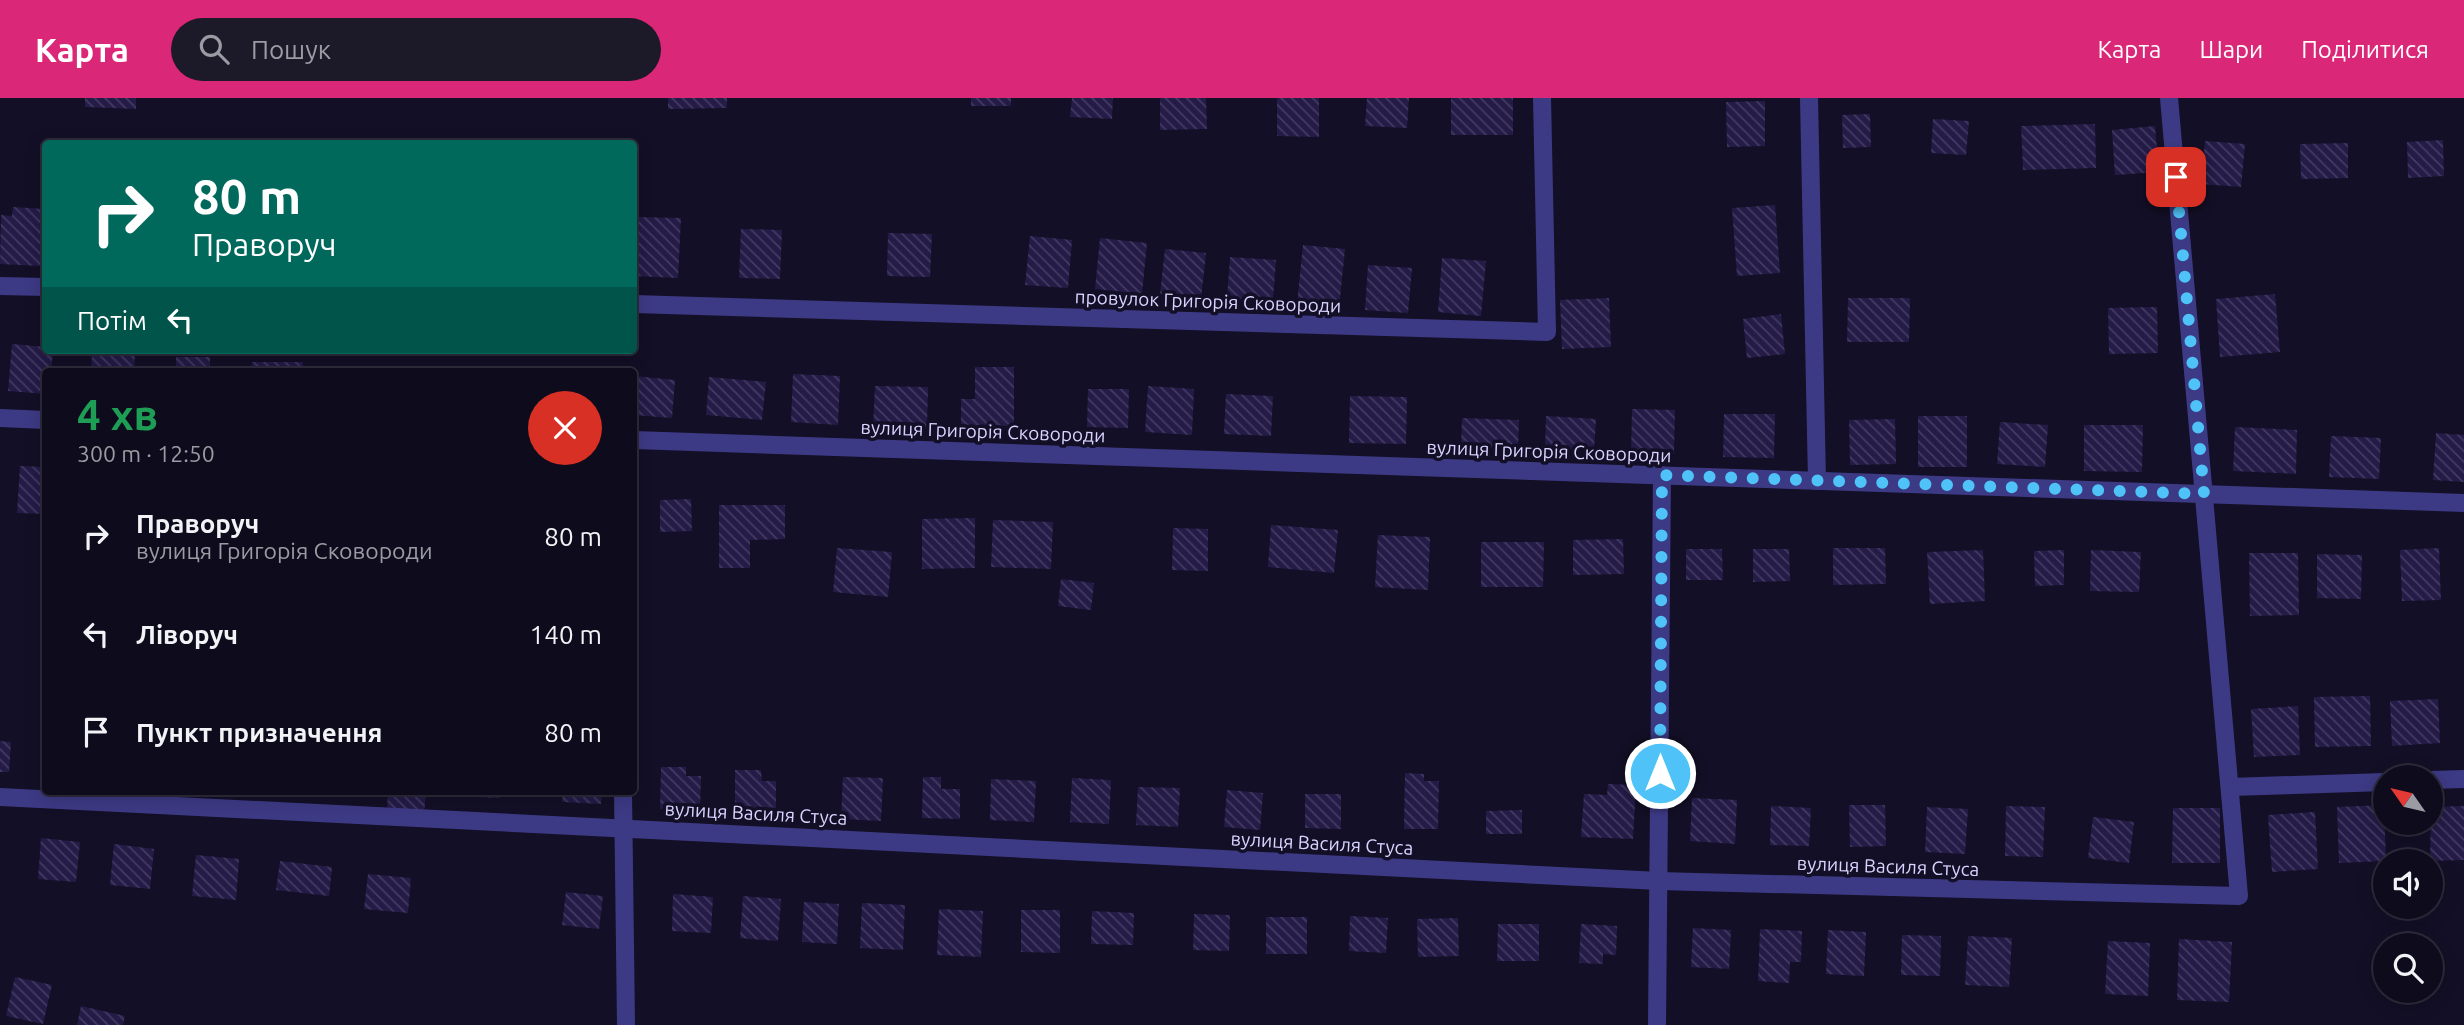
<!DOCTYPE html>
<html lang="uk">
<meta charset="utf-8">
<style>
body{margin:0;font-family:Ubuntu,sans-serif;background:#1c1929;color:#f1f3f6;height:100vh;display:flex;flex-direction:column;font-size:26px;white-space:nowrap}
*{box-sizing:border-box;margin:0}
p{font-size:23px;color:#9b9ba3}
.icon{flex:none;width:38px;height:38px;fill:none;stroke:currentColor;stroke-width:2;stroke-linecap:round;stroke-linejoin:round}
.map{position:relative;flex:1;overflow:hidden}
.details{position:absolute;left:42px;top:270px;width:595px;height:427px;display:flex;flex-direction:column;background:#0e0b1c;border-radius:7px;box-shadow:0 4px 18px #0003,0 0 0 2px #2e2b3b}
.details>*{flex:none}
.hud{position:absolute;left:42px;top:42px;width:595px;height:214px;border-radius:7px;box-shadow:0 4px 18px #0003,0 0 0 2px #2e2b3b;background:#00695c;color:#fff;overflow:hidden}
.needle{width:46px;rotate:304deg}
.buttons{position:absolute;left:2373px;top:667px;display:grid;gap:14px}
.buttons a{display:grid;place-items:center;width:70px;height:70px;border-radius:50%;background:#0e0b1c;box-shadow:0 4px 18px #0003,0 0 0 2px #2e2b3b;font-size:35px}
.pin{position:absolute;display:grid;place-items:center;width:60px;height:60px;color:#fff;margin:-30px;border-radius:14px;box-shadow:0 4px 10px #0006}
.me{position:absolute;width:77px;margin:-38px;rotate:0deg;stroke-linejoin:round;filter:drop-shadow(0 0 5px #0008)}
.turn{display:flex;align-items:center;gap:24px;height:147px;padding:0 35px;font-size:32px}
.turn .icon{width:91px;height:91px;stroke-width:2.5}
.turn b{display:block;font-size:49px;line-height:60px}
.then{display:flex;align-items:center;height:66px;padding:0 35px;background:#0003;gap:14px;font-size:26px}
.round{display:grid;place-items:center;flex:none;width:74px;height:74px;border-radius:37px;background:#1c1929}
.summary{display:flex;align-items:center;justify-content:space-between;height:119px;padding:0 35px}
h1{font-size:42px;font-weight:700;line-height:52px;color:#1e9e55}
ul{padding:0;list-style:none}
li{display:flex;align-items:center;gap:21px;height:98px;padding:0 35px}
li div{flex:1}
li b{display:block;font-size:26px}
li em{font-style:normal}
header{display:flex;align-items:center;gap:42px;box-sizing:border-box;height:98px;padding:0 35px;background:#db2777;color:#fff}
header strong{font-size:33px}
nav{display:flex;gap:38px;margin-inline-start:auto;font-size:24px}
.search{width:490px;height:63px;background:#1c1929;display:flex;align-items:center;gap:18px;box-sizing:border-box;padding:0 24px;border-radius:38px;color:#9b9ba3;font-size:26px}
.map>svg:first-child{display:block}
.building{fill:url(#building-back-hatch)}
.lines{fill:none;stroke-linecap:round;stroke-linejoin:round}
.minor{stroke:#3d3a85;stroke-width:18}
.route{stroke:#4fc3f7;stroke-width:12;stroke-dasharray:0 21.6}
.labels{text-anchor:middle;stroke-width:7;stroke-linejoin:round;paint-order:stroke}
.street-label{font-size:19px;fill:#d9d4ff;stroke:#130f26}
</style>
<header>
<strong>Карта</strong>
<div class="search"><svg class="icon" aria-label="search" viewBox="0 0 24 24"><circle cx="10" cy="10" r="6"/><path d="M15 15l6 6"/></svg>Пошук</div>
<nav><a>Карта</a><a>Шари</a><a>Поділитися</a></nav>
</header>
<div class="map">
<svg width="2464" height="927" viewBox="0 0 2464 927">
<defs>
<pattern id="building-back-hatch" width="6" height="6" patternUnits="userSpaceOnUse" patternTransform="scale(1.75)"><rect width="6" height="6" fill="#241b47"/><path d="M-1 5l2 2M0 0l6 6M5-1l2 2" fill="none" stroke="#433b63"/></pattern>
</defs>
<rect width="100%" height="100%" fill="#130f26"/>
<g class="building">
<polygon points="85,0 136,0 136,11 85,9"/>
<polygon points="668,0 727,0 727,10 668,11"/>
<rect x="971" y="0" width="40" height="8"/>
<polygon points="1072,0 1113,0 1112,21 1070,19"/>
<polygon points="1160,0 1206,0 1207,31 1160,32"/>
<polygon points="1277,0 1319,0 1319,39 1277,38"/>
<polygon points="1367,0 1409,0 1407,30 1365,28"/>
<rect x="1451" y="0" width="62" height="37"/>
<polygon points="1765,3 1765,48 1727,49 1726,4"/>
<polygon points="1870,16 1871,49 1843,50 1842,17"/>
<polygon points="1933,21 1969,23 1966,57 1931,55"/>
<polygon points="2095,26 2096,70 2023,72 2021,28"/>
<polygon points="2155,28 2159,74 2115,77 2112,32"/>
<polygon points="2443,42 2444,78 2408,80 2407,44"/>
<polygon points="2205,43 2245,46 2241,89 2201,86"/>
<polygon points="2348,45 2348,80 2301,81 2300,46"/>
<polygon points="1775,107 1780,175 1737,178 1732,110"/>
<polygon points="13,109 44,111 40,168 0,166 1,117 12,118"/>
<polygon points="634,119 681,120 678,180 634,178"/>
<polygon points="741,131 782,132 780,181 739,180"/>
<polygon points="888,135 932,136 930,179 887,178"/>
<polygon points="1030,138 1072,142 1068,190 1025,187"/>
<polygon points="1100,140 1147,145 1142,196 1095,191"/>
<polygon points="1303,147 1345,151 1339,210 1297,206"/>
<polygon points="1165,151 1206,155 1201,201 1160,196"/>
<polygon points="1230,159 1276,162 1273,202 1227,200"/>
<polygon points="1442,160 1486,163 1481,218 1438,214"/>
<polygon points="1368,167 1412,170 1408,215 1365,212"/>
<polygon points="2275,196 2280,254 2220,259 2216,201"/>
<polygon points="1609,200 1611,249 1562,251 1560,202"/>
<polygon points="1848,200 1910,200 1909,244 1847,244"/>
<polygon points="2157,209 2158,255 2109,256 2108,210"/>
<polygon points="1781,216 1785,256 1747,260 1743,221"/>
<polygon points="12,246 46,249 46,252 53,252 51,273 46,273 46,296 8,293"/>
<polygon points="92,255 135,257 134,273 91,273"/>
<rect x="176" y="259" width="34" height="14"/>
<rect x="252" y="264" width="51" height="9"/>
<polygon points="357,269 399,270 399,273 357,273"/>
<polygon points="975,269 1014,269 1014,328 961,328 961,301 975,301"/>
<polygon points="793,276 840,278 838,327 791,324"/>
<polygon points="634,278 675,282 672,320 634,317"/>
<polygon points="709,279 766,284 762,322 706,317"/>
<polygon points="875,288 928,289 927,331 873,329"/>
<polygon points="1148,288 1194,291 1192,337 1145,334"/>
<polygon points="1088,291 1129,291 1128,330 1087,329"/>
<polygon points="1226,296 1273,298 1271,338 1224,336"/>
<polygon points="1350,298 1407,299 1406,346 1349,345"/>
<polygon points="1632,311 1675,312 1674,356 1631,356"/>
<polygon points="1724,316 1775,316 1774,360 1723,359"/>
<polygon points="1546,318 1596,321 1594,352 1545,350"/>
<rect x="1918" y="318" width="49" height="51"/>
<polygon points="1462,320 1519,322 1518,351 1461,349"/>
<polygon points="1895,321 1896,366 1850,367 1849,322"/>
<polygon points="2000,324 2048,327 2045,369 1997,366"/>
<polygon points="2084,327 2143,327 2142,374 2084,373"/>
<polygon points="2235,329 2297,332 2296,376 2233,373"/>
<polygon points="2436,335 2464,337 2464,384 2433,382"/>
<polygon points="2331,338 2381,340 2379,381 2329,379"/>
<polygon points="20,368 46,369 46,416 17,415"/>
<polygon points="691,401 692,433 660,434 660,402"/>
<polygon points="719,407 785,407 785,441 750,442 750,470 719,470"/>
<polygon points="975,420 975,470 922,471 922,421"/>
<polygon points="993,422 1053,424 1051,471 991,469"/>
<polygon points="1271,427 1338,432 1334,475 1268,469"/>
<polygon points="1173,430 1208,431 1208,473 1172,472"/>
<polygon points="1378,437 1430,439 1428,492 1375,489"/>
<polygon points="1623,441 1624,476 1573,477 1573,442"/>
<polygon points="1481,444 1544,444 1543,489 1481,489"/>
<polygon points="837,450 892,454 888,499 833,494"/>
<polygon points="1833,450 1885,450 1886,486 1833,487"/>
<polygon points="2439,450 2441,502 2402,503 2400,452"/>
<polygon points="1686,451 1722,451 1723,482 1686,482"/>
<polygon points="1753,451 1789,451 1790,483 1753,484"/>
<polygon points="1983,452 1985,503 1930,506 1927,454"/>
<polygon points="2064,452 2064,487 2035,488 2034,453"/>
<polygon points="2091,452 2141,454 2139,494 2090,493"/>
<polygon points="2249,455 2298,455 2299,517 2250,518"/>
<polygon points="2317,456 2362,457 2361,501 2317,500"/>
<polygon points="1061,481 1094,485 1091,512 1058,508"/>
<polygon points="2370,598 2371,648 2315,649 2314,599"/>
<polygon points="2438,601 2440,645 2392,648 2390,603"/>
<polygon points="2298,608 2300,657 2254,659 2251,611"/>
<polygon points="0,643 11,644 9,674 0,674"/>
<polygon points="661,669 686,669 686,678 701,678 700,712 660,711"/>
<polygon points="735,672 761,672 762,683 776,683 776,711 735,711"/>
<polygon points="1405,675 1424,676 1424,683 1439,683 1438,731 1404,731"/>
<polygon points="843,679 883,680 881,723 841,721"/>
<polygon points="923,679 941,679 941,691 960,691 960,721 922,720"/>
<polygon points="1072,680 1111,682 1109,726 1070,724"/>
<polygon points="991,681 1036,683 1034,724 990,722"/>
<polygon points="1608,686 1636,687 1633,741 1581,739 1584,696 1607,697"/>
<polygon points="1138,689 1180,690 1178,729 1136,727"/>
<polygon points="1227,692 1263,695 1260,732 1224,729"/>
<polygon points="388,693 426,693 424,716 387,712"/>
<polygon points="456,693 499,693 499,700 455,698"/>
<polygon points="563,693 602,693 601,706 562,704"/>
<polygon points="1305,696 1341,696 1341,731 1305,730"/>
<polygon points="1692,700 1737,702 1735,746 1690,743"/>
<polygon points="1849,707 1885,707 1886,748 1850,749"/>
<polygon points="2384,707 2386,763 2339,765 2337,709"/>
<polygon points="1771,708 1811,710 1809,748 1770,747"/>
<polygon points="2006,708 2045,709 2043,759 2005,758"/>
<polygon points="2464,708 2464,762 2430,763 2431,709"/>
<polygon points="1927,709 1968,711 1965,756 1925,754"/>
<polygon points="2173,710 2220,710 2220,765 2172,765"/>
<polygon points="1522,712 1522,736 1486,736 1486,713"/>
<polygon points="2315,714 2318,771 2272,774 2268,717"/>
<polygon points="2093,719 2134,724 2129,765 2088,760"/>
<polygon points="41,740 80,744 76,784 38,781"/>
<polygon points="114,746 154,751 150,791 110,787"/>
<polygon points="196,757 239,761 236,802 192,798"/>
<polygon points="280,763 332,769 329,798 276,792"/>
<polygon points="368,776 411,780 408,815 364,811"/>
<polygon points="566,794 603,798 599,831 562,827"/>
<polygon points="673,796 713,799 711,835 672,833"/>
<polygon points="743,798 781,801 778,843 740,840"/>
<polygon points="804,804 839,806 837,846 802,844"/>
<polygon points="862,805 905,807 903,852 860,850"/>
<polygon points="939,811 983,813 981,859 937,857"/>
<polygon points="1021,812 1060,812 1060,855 1021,854"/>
<polygon points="1092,813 1134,815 1133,847 1091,846"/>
<polygon points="1194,816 1230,817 1229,853 1193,852"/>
<polygon points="1350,818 1388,820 1386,855 1349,853"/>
<rect x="1266" y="819" width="41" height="37"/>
<polygon points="1458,820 1459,858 1418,859 1417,821"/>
<polygon points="1498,826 1539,826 1539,863 1497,863"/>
<polygon points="1581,826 1617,828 1616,857 1603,856 1603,866 1579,865"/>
<polygon points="1693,830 1731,832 1729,871 1691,869"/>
<polygon points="1760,831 1802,833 1801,864 1790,864 1789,885 1758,883"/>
<polygon points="1828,832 1866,834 1864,878 1826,876"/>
<polygon points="1902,837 1941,838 1940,878 1901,877"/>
<polygon points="1968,838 2012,840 2009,889 1965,887"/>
<polygon points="2179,841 2232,844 2229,904 2177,902"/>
<polygon points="2108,843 2150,845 2148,898 2105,896"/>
<polygon points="15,879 52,887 43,926 6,918"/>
<polygon points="81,908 125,918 123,927 77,927"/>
</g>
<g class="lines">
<g class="minor">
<polyline points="1809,0 1817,383"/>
<polyline points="0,188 46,189"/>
<polyline points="634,206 1547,234 1542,0"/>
<polyline points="0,320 46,322"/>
<polyline points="634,342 2464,405"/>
<polyline points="2431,682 2464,681"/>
<polyline points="2230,689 2385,684"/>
<polyline points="623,693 626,927"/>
<polyline points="0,699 1659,783 2239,798 2169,0"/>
<polyline points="1657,927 1662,377"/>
</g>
</g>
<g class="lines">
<polyline class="route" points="1660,675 1662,377 2204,396 2176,79"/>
</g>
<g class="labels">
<g class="street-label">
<text transform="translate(1208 203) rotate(2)" y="7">провулок Григорія Сковороди</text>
<text transform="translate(983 333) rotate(2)" y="7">вулиця Григорія Сковороди</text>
<text transform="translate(1549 353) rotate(2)" y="7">вулиця Григорія Сковороди</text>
<text transform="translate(756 715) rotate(3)" y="7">вулиця Василя Стуса</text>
<text transform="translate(1322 745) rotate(3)" y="7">вулиця Василя Стуса</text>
<text transform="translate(1888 768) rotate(2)" y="7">вулиця Василя Стуса</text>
</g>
</g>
</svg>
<div class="buttons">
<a><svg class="needle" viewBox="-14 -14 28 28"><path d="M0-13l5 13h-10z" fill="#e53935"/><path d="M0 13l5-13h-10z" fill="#9b9ba3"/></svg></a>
<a><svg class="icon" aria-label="sound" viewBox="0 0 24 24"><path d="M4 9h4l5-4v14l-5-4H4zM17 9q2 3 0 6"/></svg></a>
<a><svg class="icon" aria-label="search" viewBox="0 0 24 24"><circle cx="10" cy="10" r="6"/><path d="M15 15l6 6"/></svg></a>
</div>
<div class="pin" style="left:2176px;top:79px;background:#d93025"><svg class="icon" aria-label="arrive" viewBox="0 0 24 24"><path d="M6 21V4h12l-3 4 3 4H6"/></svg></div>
<svg class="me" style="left:1660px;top:675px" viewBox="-20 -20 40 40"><circle r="17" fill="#4fc3f7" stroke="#fff" stroke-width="3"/><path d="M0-11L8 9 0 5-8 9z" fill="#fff"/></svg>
<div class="hud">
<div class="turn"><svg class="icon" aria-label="right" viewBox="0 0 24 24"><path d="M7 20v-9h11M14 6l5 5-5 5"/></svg><div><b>80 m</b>Праворуч</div></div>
<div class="then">Потім<svg class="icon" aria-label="left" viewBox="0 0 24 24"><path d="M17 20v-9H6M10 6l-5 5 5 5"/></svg></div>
</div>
<section class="details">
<div class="summary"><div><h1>4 хв</h1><p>300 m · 12:50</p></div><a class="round" style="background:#d93025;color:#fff"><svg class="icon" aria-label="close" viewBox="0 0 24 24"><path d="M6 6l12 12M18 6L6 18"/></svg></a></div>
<ul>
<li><svg class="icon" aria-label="right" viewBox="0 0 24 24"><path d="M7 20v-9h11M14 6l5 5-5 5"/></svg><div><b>Праворуч</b><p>вулиця Григорія Сковороди</p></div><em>80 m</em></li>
<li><svg class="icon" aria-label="left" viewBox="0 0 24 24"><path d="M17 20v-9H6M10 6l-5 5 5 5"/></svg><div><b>Ліворуч</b></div><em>140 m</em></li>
<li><svg class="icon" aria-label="arrive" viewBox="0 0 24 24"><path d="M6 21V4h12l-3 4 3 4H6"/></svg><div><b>Пункт призначення</b></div><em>80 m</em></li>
</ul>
</section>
</div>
